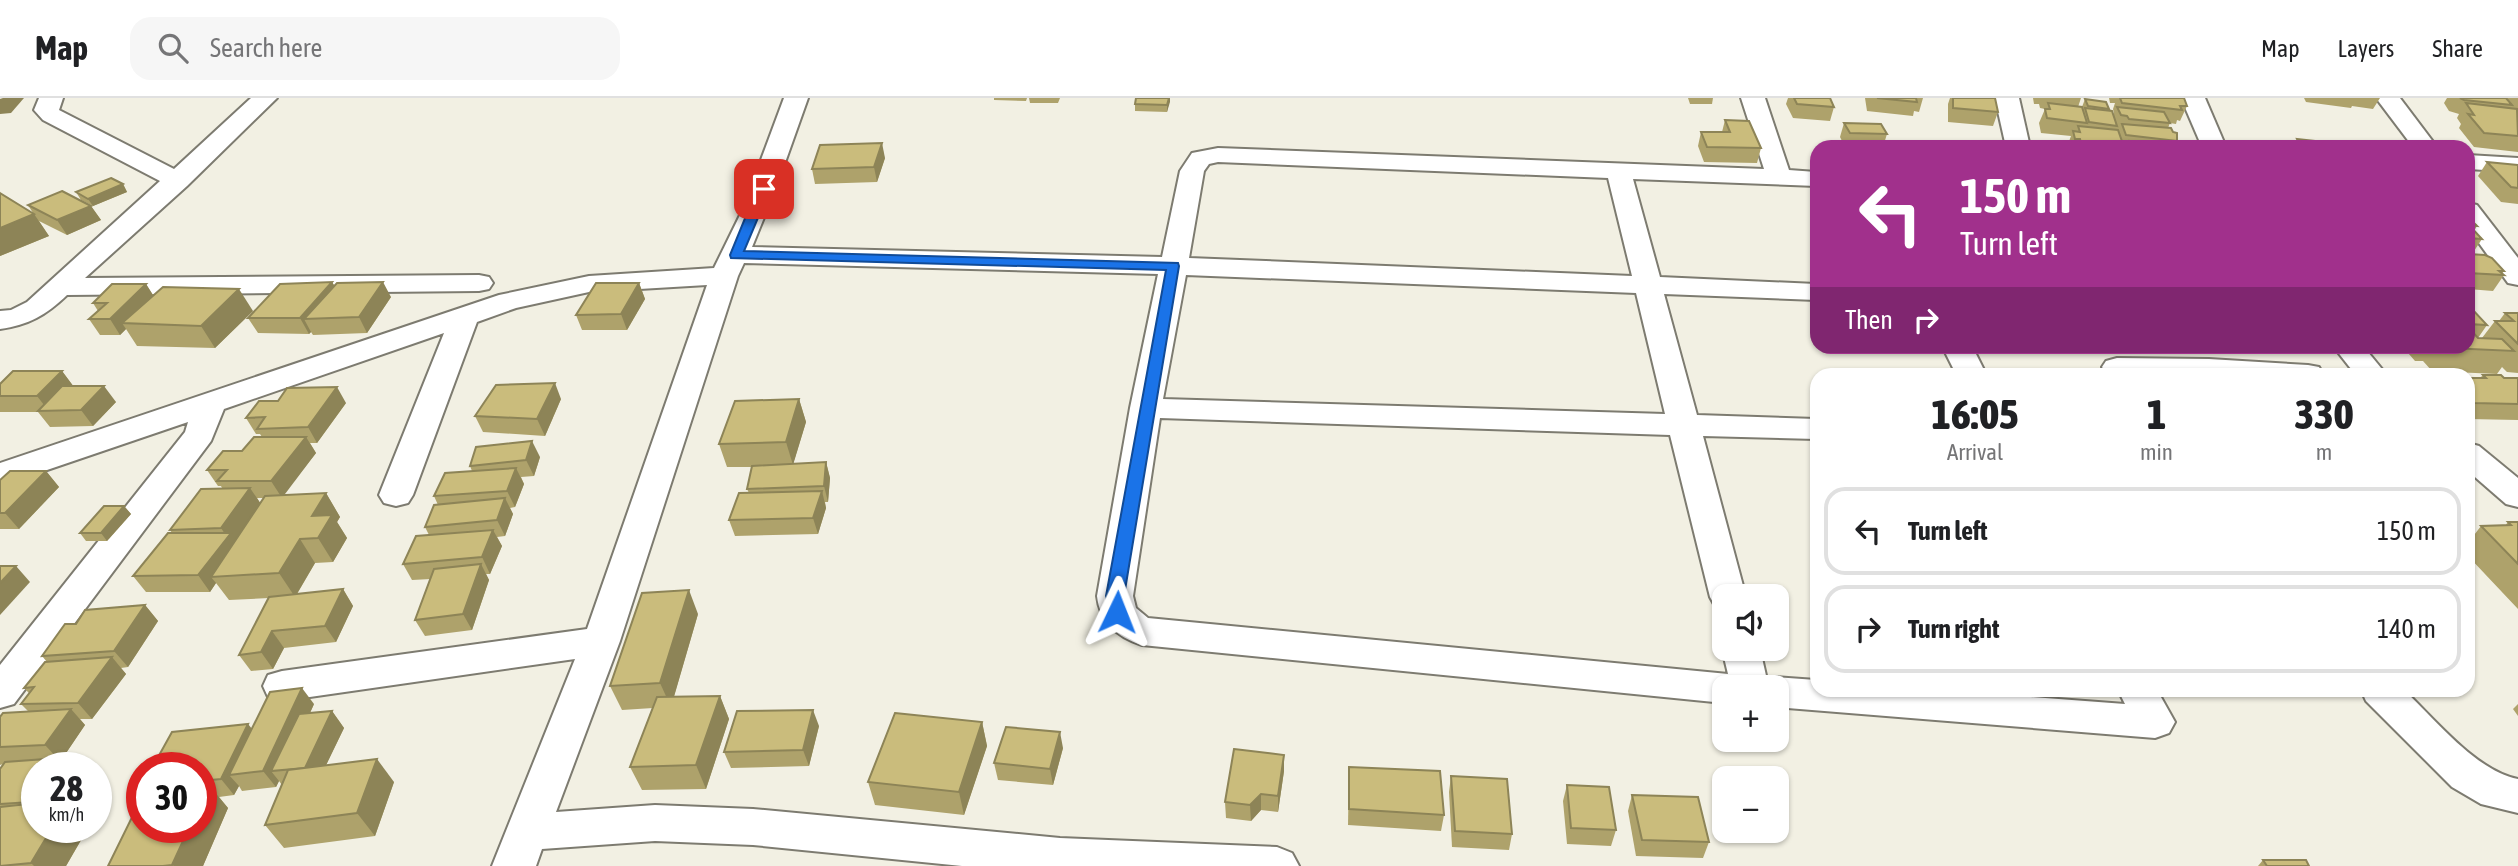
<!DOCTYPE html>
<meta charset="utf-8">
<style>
body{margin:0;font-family:"Asap Condensed",sans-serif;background:#f6f6f6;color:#202124;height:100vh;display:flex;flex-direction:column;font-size:26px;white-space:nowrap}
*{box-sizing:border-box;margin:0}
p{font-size:23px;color:#757577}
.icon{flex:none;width:38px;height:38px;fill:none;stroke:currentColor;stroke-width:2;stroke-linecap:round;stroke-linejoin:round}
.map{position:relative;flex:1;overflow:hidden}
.sheet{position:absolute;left:1810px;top:270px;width:665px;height:329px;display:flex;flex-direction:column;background:#fff;border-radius:21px;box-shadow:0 2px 5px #0004}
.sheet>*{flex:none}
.top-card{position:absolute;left:1810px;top:42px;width:665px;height:214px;border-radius:21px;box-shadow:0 2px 5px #0004;background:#a1308c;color:#fff;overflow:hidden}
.tools{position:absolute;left:1712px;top:486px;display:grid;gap:14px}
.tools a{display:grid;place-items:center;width:77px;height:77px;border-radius:14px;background:#fff;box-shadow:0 2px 5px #0004;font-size:35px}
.speed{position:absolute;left:21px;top:654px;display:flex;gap:14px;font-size:35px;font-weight:700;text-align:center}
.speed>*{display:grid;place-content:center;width:91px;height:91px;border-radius:50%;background:#fff;box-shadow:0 2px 5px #0004;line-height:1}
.speed small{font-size:18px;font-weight:400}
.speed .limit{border:10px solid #d22;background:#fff;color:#111}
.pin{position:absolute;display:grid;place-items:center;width:60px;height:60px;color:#fff;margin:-30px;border-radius:14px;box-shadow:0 4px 10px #0006}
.me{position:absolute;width:77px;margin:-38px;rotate:2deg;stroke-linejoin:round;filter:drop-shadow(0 0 5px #0008)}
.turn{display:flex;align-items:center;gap:24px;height:147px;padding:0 35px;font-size:32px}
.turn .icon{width:91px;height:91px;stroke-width:2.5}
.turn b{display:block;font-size:49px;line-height:60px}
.then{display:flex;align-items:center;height:66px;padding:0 35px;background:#0003;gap:14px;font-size:26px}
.eta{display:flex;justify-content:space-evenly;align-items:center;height:119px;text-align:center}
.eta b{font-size:42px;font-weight:800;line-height:49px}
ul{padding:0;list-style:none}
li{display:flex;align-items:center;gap:21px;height:88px;margin:0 14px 10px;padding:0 21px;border:4px solid #e0e0e0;border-radius:21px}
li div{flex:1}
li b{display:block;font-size:26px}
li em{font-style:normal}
header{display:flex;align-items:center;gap:42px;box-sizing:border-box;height:98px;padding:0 35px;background:#fff;border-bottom:2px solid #e0e0e0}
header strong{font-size:33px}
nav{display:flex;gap:38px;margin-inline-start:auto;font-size:24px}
.search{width:490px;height:63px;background:#f6f6f6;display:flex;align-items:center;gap:18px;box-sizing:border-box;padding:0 24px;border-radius:21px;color:#757577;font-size:26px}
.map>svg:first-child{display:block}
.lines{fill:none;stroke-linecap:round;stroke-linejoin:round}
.minor-casing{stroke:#7d7b70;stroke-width:4}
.minor{fill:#fff;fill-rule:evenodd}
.wall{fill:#aea26b;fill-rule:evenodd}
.shaded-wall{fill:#8d8457}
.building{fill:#cabc7c;stroke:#8d8457;stroke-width:2}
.route{fill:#1a73e8;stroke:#114b97;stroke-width:2}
</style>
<header>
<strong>Map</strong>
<div class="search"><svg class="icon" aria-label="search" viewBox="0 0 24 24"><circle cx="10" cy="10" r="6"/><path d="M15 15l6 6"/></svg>Search here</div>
<nav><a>Map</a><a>Layers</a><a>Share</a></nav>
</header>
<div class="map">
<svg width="2518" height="768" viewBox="0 0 2518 768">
<rect width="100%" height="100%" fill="#f2f0e3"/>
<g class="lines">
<g class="minor-casing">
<g id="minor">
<path d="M39 0H63L59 12 174 71 251 0H277L187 88 85 180 479 177 489 179 493 185 489 191 479 193 67 197C46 217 29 227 0 231V213L11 212 27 204 160 83 43 22 34 12Z"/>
<path d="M784 0H808L776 90 752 149 1162 159 1180 73 1192 55 1218 50 1764 71 1741 0H1765L1789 72 1816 74V88L1633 81 1660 179 1816 186V202L1664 196 1697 317 1816 321V341L1703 338 1746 499H1724V511L1715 508 1710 499 1670 337 1160 320 1133 498 1136 510 1148 520 1728 576 1722 551 1724 548V551H1760L1767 582 1776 579 1816 582V592H1939L2125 606 2118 592H2157L2175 624 2169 635 2155 640 1776 609V590H1724V605L1142 547C1117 539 1100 525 1097 498L1130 310 1158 176 744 165 738 178 620 543 556 714 655 707 753 711 1060 740 1277 749 1292 755 1299 768H962L753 747 655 743 542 751 536 768H492L575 561 282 603 268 599 263 588 268 577 282 573 587 531 707 187 589 194 516 210 477 224 413 397 408 405 396 408 384 405 379 397 444 235 224 311 211 343 14 606 0 610V567L185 334 188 324 0 388V365L499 197 589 178 714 170 742 113ZM1218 64 1608 80 1632 178 1189 160 1204 73 1209 66ZM1186 177 1636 195 1665 316 1163 301Z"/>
<polygon points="1995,0 2019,0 2030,49 2006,49"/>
<polygon points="2181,0 2205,0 2226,49 2202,49"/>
<polygon points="2376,0 2400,0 2437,49 2413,49"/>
<polygon points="2468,57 2518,60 2518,74 2468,71"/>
<polygon points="2468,105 2477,107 2518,160 2518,187 2508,185 2468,130"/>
<polygon points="1942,248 1972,248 1986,276 1956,276"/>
<polygon points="2333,248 2363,248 2386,276 2355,276"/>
<polygon points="2117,260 2209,261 2308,267 2319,269 2323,276 2106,275 2102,269 2106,263"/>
<polygon points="2468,345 2479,348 2518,380 2518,409 2506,406 2468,373"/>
<path d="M2361 592H2404C2435 621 2476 673 2518 681V715L2481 706 2452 689 2366 603Z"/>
</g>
</g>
<use href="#minor" class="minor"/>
</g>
<g class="wall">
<polygon points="994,0 1027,0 1026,3 994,2"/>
<polygon points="1029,0 1060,0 1058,5 1030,5"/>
<polygon points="1136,0 1170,0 1167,14 1135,13 1135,6"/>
<polygon points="1688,0 1713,0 1712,6 1690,6"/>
<polygon points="1788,0 1830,0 1834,9 1830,23 1793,20 1786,6"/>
<polygon points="1865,0 1923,0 1919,14 1914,13 1913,18 1867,13"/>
<polygon points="1950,0 1995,0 1998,14 1993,28 1948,24 1948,6"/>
<polygon points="2033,0 2081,0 2078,9 2082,9 2085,1 2109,11 2108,13 2113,17 2114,16 2113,11 2115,5 2110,5 2109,0 2184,0 2187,8 2180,23 2177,22 2176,26 2170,25 2168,30 2177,43 2175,47 2179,49 2067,49 2071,38 2041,35 2039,25 2045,11 2040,10 2039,6 2034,6"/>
<polygon points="2304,0 2380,0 2373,11 2352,8 2351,10 2306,4"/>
<polygon points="2447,0 2518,0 2518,54 2474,49 2459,30 2461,26 2457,20 2459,16 2449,13 2444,5"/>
<polygon points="1725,22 1761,50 1757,65 1704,64 1698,48 1701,34 1722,34"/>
<polygon points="1844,25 1887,36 1883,49 1845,49 1840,39"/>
<polygon points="885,60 877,84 815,86 812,71"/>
<polygon points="2487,64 2518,67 2518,106 2501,104 2478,78"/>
<polygon points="123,86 127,94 93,108 81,102 76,94"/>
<polygon points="0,95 33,115 28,107 91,108 101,122 67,137 39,123 49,138 0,158"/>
<polygon points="2468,121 2477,128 2474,133 2482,141 2472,156 2504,173 2502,176 2504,177 2493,193 2468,191"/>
<polygon points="332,184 334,187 391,199 367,235 313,237 311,234 309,236 258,235 248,220"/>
<polygon points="639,185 645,201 627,232 582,232 576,217"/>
<polygon points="146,186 153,197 253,213 215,250 137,248 126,231 120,237 100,237 89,221 98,213 93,205"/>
<polygon points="2468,211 2487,227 2478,240 2482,240 2495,223 2499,223 2505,215 2518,215 2518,275 2507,274 2502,269 2497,276 2432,273 2423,263 2415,263 2402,248 2468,248"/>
<polygon points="2233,248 2304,248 2300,256 2234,252"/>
<polygon points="62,273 73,288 116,304 93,328 50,329 38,314 0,314 0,286"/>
<polygon points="2483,277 2504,280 2518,280 2518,322 2468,321 2468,280 2480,280"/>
<polygon points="561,301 545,338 483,334 475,318"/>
<polygon points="799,301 806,324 793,366 826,364 830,380 828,404 825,404 826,410 818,436 735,438 729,422 749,395 747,391 752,369 727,369 719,346"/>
<path d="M346 305 317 345H310L316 355 283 397 326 395 340 419 337 424 347 440 333 464 315 465 297 496 343 491 353 508 336 544 284 550 273 571 251 573 239 557 269 500 229 502 216 485 210 494H146L133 478 172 435 170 432 222 390 221 388H218L207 372 242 353 262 339 260 336H256L246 320ZM257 400H264L260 405Z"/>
<polygon points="540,359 534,378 521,379 524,386 515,409 510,410 513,416 505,438 497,439 502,448 490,476 486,476 489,482 472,532 425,538 415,522 431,481 412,482 403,466 429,437 425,429 438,407 434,398 472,373 470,368"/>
<polygon points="46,373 59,389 19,431 0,431 0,382"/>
<polygon points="124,408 131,416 107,443 86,443 80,435"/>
<polygon points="2508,424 2518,424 2518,511 2468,458 2468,445 2481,428 2505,428"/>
<polygon points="145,507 158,523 128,569 121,570 126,576 92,621 80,621 85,627 62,661 70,670 37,670 37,730 88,730 66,768 0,768 0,671 3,666 0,667 0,619 28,613 21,606 30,596 24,590 47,564 42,558 76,526"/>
<polygon points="698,516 674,598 720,598 729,621 706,691 642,692 630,669 653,610 622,612 610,588"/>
<polygon points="314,606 310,615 332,613 344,630 326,667 394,684 375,738 284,750 265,727 282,687 279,683 276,689 242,693 239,688 234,697 219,699 228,710 203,768 108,768 201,730 201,670 252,630"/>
<polygon points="2518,606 2518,618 2513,611"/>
<polygon points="982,624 987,648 964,717 875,707 868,684"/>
<polygon points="819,628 809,668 731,670 724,654"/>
<polygon points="1063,650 1053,687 998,682 994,665"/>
<polygon points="1284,657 1284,673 1278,714 1261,712 1251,723 1226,720 1225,704"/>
<polygon points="1349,669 1444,717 1441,733 1348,727"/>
<polygon points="1451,678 1512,736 1509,752 1452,749 1449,694"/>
<polygon points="1567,687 1616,732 1611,748 1567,746 1563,703"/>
<polygon points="1632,697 1709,744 1703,760 1636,758 1628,713"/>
<polygon points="2263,762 2309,768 2258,768"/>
</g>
<g class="shaded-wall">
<polygon points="3,0 24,0 11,15 0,16 0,1"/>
<polygon points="1169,0 1170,0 1170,4 1167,14 1167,7"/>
<polygon points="882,45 885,60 877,84 874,69"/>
<polygon points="123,86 127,94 93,108 88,101"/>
<polygon points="91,108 101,122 67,137 57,122"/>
<polygon points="34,116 49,138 0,158 0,130"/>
<polygon points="332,184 341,199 304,221 311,234 309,236 300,220"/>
<polygon points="383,184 391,199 367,235 359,219"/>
<polygon points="639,185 645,201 627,232 621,216"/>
<polygon points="146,186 156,202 122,225 126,231 120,237 110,221"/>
<polygon points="239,191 253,213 215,250 201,228"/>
<polygon points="62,273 74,289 48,312 37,298"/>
<polygon points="555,285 561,301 545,338 537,321"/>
<polygon points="104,288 116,304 93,328 81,312"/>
<polygon points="337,289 346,305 317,345 308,329"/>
<polygon points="799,301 806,324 793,367 786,344"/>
<polygon points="306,339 316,355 282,400 271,383"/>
<polygon points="532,343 540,359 534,378 526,362"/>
<polygon points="826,364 830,380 828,404 824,388"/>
<polygon points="516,370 524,386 515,409 507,393"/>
<polygon points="46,373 59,389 19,431 5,415"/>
<polygon points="250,390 261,406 236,441 242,451 211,479 216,485 210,494 198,477 227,439 221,430"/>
<polygon points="822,393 826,410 818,436 813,420"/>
<polygon points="326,395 340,419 337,424 347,440 333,464 318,440 312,418"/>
<polygon points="505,400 513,416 505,438 497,422"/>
<polygon points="124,408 131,416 107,443 101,435"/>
<polygon points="493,432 502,448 490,476 482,459"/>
<polygon points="300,441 315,465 295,499 279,475"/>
<polygon points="481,466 489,482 472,532 463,516"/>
<polygon points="16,468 30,484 0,517 0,485"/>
<polygon points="343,491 353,508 336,544 325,528"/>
<polygon points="689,492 698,516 671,609 660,585"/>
<polygon points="145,507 158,523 128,569 114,553"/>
<polygon points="272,533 284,550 273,571 261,554"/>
<polygon points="112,559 126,576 92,621 78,605"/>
<polygon points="302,590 314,606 284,672 271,673 279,683 276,689 263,673"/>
<polygon points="720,598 729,621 706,691 696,667"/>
<polygon points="71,611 85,627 62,661 70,670 53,670 59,662 45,647"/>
<polygon points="813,612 819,628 809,668 803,652"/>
<polygon points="332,613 344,630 317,686 305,670"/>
<polygon points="982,624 987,648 964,717 959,694"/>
<polygon points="248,626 261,642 229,677 239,688 234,697 221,681"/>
<polygon points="1060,634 1063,650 1053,687 1050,671"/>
<polygon points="1284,657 1284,673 1278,714 1278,698"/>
<polygon points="377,661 394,684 375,738 357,715"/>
<polygon points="208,686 228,710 203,768 174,768 172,767 189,730 201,730 201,701"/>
<polygon points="37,694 37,710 31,704"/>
<polygon points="1261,696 1261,712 1251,723 1250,707"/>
<polygon points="52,730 88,730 66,768 34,768 31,765"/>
</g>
<g class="building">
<polygon points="1136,0 1169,0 1167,7 1135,6"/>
<polygon points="1794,0 1830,0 1834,9 1797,6"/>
<polygon points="1877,0 1916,0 1917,4"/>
<polygon points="1953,0 1995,0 1998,14 1953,10"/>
<polygon points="2120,0 2184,0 2187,8 2180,8 2182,12 2122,5"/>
<polygon points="2460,0 2506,0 2512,7 2464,2"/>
<polygon points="2085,1 2106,4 2109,11 2088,8"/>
<polygon points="2048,5 2082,9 2087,25 2047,20 2045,11 2050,11"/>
<polygon points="2466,5 2517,11 2518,38 2484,35 2468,16 2474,17"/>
<polygon points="2117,9 2164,14 2170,25 2129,21 2127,18 2121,17"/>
<polygon points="2085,10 2112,13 2117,28 2089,24"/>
<polygon points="1725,22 1749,23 1761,50 1707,49 1701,34 1730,34"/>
<polygon points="1844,25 1881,26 1887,36 1850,35"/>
<polygon points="2122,26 2171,30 2173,34 2177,35 2177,43 2126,37"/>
<polygon points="2078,28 2118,32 2124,49 2114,49 2081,45 2080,41 2075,41 2073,33 2080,34"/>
<polygon points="2297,41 2333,45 2336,49 2290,49 2288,46 2300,47"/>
<polygon points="2130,43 2178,47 2179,49 2133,49"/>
<polygon points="882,45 874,69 812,71 820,47"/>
<polygon points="2350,45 2383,49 2353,49"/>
<polygon points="2487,64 2518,67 2518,90 2511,89"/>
<polygon points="111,80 123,86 88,101 76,94"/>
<polygon points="62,93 91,108 57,122 28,107"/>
<polygon points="0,95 34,116 0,130"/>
<polygon points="2468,121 2470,121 2477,128 2469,127 2468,126"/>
<polygon points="2468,126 2482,141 2468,140"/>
<polygon points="2468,156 2485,157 2492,160 2504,173 2499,173 2504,177 2468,175"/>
<polygon points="332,184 300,220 248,220 280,186"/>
<polygon points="383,184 359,219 304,221 337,185"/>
<polygon points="596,185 639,185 621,216 576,217"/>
<polygon points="112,186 146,186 110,221 89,221 107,205 93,205"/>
<polygon points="163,189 239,191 201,228 122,225"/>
<polygon points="2468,211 2472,211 2487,227 2468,226"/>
<polygon points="2505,215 2518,215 2518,246 2495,223 2514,223"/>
<polygon points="2468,229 2478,240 2502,241 2514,253 2448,250 2447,248 2468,248"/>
<polygon points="13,273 62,273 37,298 0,298 0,286"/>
<polygon points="2483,277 2501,277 2504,280 2518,280 2518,306 2473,305 2468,300 2468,280 2486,280"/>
<polygon points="555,285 537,321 475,318 496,287"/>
<polygon points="62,288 104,288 81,312 38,313"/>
<polygon points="337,289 308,329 257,331 265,319 246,320 259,303 278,303 287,290"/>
<polygon points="799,301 786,344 719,346 735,303"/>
<polygon points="254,339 306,339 271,383 217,383 227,372 207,372 223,353 242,353"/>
<polygon points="532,343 526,362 470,368 476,349"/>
<polygon points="826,364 824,388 747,391 752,368"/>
<polygon points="516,370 507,393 434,398 445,375"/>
<polygon points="10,373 46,373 5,415 0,415 0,382"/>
<polygon points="250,390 221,430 170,432 201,391"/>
<polygon points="822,393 813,420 729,422 739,395"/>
<polygon points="326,395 312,418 332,417 318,440 300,441 279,475 211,479 265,398"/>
<polygon points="505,400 497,422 425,429 434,407"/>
<polygon points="104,408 124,408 101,435 80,435"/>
<polygon points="2508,424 2518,424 2518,466 2481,428 2511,427"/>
<polygon points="493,432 482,459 403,466 416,438"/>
<polygon points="168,435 231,435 198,477 133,478"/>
<polygon points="481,466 463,516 415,522 434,471"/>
<polygon points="0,468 16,468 0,485"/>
<polygon points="343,491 325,528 272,533 261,554 239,557 269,499"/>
<polygon points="689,492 660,585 610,588 642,495"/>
<polygon points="145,507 114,553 42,558 65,526 76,526 85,512"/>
<polygon points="112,559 78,605 21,606 34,589 24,590 45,564"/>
<polygon points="302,590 263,673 229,677 270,594"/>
<polygon points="720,598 696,667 630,669 657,599"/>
<polygon points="71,611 45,647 0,649 0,619 3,615"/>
<polygon points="813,612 803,652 724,654 737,613"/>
<polygon points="332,613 305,670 271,673 299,616"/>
<polygon points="895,615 982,624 959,694 868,684"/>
<polygon points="248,626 221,681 201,683 201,670 152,670 172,634"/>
<polygon points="1006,629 1060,634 1050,671 994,665"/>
<polygon points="1234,651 1284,657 1278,698 1261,696 1250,707 1225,704"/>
<polygon points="60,660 53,670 37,670 37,694 31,704 0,706 0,671 5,664"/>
<polygon points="377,661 357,715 265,727 288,672"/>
<polygon points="1349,669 1440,673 1444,717 1349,711"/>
<polygon points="1451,678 1507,681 1512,736 1455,733"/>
<polygon points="208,686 201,701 201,687"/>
<polygon points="1567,687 1609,689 1616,732 1571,730"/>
<polygon points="1632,697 1698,699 1709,744 1642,742"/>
<polygon points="142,699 142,730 189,730 172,767 163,768 108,768"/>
<polygon points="37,705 37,730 52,730 31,765 0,768 0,709"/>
<polygon points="2263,762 2306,762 2309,768 2267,768"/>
</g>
<polygon class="route" points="764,87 770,91 744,153 1178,165 1179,168 1124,498 1126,514 1123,519 1111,519 1106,498 1166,172 731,160 730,157 757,91"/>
</svg>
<div class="tools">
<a><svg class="icon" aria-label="sound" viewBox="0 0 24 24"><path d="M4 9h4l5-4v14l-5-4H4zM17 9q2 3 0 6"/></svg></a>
<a>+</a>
<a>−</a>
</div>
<div class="speed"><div>28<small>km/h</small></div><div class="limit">30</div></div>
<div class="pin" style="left:764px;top:91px;background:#d93025"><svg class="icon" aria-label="arrive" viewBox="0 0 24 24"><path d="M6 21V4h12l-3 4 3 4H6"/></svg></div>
<svg class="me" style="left:1117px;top:514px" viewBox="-20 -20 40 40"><path d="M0-17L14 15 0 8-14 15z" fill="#1a73e8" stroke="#fff" stroke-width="4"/></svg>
<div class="top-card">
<div class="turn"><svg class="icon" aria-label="left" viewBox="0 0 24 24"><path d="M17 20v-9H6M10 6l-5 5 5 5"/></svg><div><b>150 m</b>Turn left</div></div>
<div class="then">Then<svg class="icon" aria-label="right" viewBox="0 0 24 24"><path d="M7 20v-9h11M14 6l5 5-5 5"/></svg></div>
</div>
<section class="sheet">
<div class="eta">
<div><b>16:05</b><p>Arrival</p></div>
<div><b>1</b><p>min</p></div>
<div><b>330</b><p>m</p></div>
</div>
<ul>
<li><svg class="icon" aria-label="left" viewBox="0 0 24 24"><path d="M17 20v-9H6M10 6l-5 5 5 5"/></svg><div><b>Turn left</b></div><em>150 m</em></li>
<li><svg class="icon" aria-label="right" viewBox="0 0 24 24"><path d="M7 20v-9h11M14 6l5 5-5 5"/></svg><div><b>Turn right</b></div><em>140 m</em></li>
</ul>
</section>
</div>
